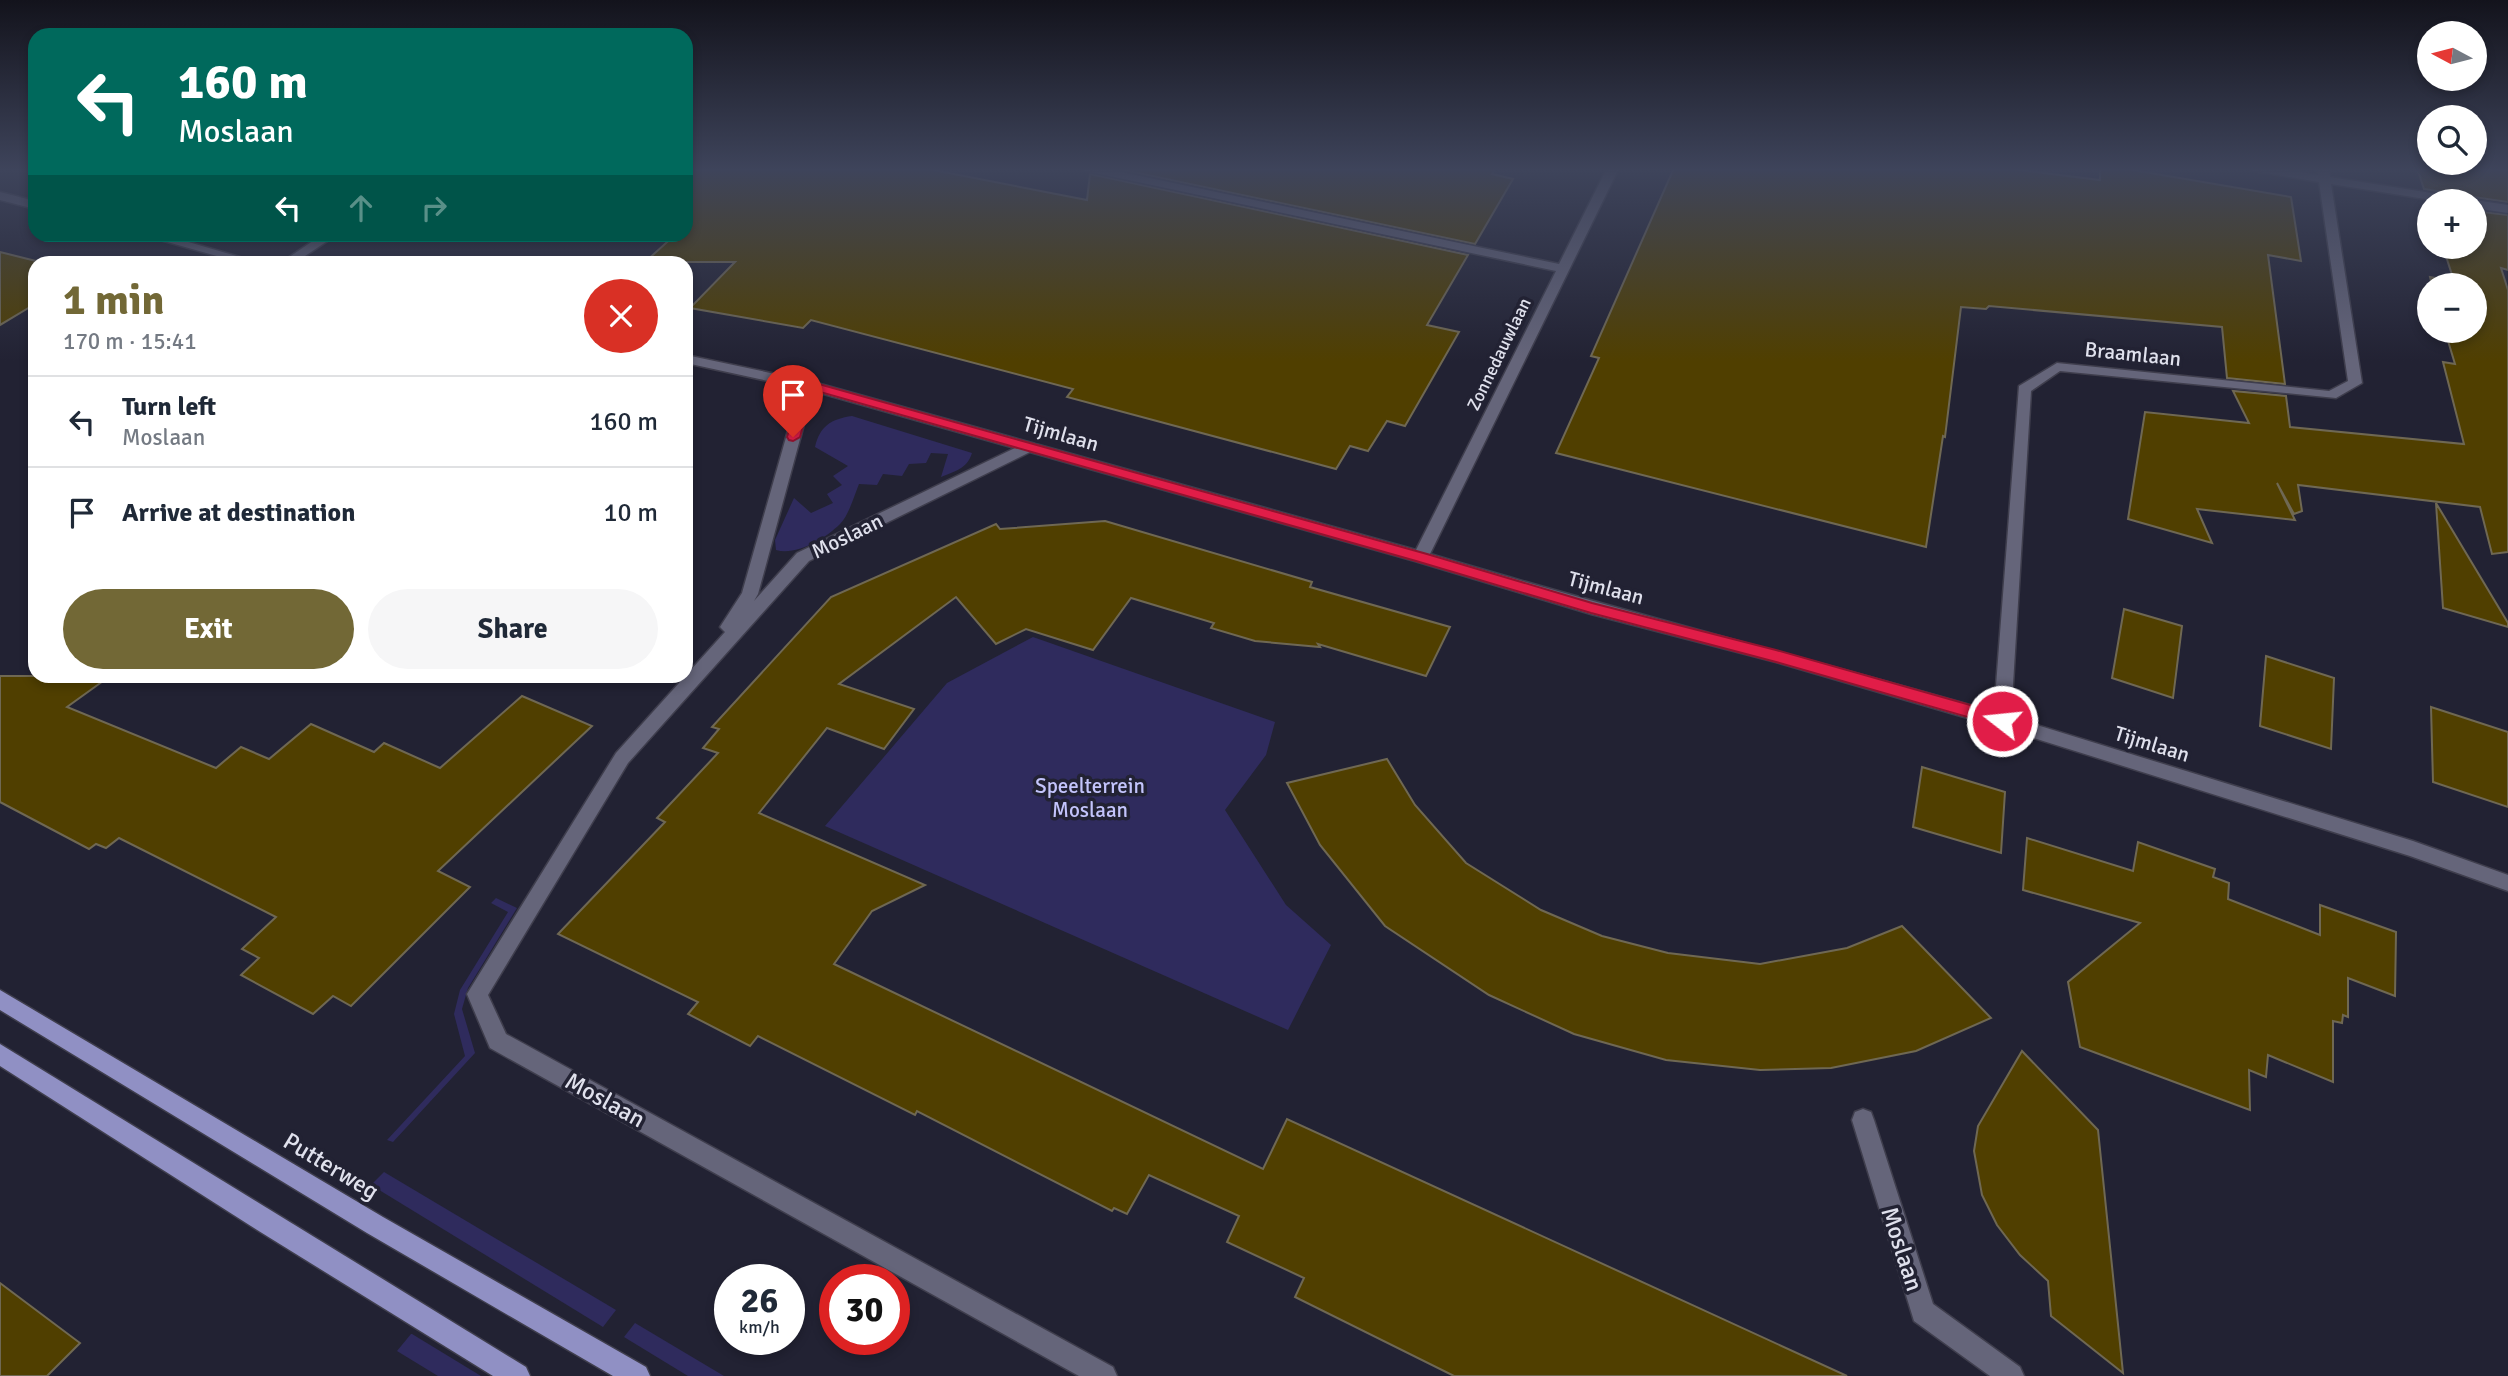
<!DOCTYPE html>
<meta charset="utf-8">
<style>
body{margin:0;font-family:Signika,sans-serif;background:#f6f6f7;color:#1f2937;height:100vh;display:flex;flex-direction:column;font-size:26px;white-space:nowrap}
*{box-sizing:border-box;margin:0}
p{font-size:23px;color:#747a83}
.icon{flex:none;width:38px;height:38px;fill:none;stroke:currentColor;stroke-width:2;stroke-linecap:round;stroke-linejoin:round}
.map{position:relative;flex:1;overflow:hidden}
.sheet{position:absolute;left:28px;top:256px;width:665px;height:427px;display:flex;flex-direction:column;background:#fff;border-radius:21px;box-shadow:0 4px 10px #0003}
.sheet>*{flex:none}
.top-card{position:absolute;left:28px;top:28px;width:665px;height:214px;border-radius:21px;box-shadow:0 4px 10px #0003;background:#00695c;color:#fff;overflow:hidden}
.needle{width:46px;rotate:277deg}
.controls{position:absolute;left:2417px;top:21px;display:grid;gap:14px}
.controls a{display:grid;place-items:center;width:70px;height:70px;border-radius:50%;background:#fff;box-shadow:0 4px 10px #0003;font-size:35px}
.speed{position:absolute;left:714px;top:1264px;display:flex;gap:14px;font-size:35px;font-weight:700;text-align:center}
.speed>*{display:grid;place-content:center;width:91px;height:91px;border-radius:50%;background:#fff;box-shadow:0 4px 10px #0003;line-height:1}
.speed small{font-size:18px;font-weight:400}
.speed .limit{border:10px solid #d22;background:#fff;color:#111}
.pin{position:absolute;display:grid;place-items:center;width:60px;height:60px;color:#fff;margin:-72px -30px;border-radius:50% 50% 50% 0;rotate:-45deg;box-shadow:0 0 7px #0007}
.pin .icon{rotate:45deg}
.me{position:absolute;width:77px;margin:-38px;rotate:286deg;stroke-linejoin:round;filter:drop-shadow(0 0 5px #0008)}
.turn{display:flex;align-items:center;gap:24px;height:147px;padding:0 35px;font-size:32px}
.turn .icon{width:91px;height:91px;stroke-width:2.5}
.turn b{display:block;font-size:49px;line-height:60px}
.lanes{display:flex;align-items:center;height:66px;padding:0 35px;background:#0003;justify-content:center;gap:35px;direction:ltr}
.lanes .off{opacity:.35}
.round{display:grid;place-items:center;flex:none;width:74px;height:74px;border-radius:37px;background:#f6f6f7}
.summary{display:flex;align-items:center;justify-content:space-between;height:119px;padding:0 35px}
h1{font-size:42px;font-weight:700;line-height:52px;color:#726836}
.cta{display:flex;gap:14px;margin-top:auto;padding:14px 35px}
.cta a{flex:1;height:80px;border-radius:42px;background:#726836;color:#fff;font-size:28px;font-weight:700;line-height:80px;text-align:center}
.cta a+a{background:#f6f6f7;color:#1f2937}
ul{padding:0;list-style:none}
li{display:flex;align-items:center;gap:21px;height:91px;padding:0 35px;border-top:2px solid #e0e1e3}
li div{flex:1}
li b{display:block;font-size:26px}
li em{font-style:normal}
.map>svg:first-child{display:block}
.green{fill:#2f2b5d}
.building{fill:#503f00;stroke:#6f6853;stroke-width:2}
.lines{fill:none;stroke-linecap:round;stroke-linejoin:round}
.street-casing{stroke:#3f3e4d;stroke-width:3}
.primary-casing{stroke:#3f3e4d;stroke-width:3}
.street{fill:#65657a;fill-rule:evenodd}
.primary{fill:#9090c4;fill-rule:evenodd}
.route{fill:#e11d48;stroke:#92132f;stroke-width:2}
.labels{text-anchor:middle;stroke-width:7;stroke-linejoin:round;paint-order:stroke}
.far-street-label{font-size:18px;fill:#e0e1ed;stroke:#223}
.street-label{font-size:21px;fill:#e0e1ed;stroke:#223}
.park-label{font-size:21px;fill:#c3c4fb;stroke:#223}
.near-street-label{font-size:24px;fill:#e0e1ed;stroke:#223}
</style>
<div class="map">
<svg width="2508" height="1376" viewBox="0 0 2508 1376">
<rect width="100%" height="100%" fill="#223"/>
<g class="green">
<path d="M852 416 972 453C967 469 955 471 941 477L948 454 931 453 926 463 909 464 902 476 883 474 877 485 859 484C854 496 849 515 840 524 825 539 796 556 776 550L775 540 794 498 811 513 833 503 827 494 842 485 833 476 848 466 815 447C820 426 831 419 852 416Z"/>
<polygon points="1033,637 1275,722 1266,755 1225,810 1286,905 1331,945 1288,1030 825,826 947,683"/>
<polygon points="496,898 517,908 468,988 462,1009 475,1053 393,1142 387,1140 465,1056 454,1014 460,990 508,912 491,903"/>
<polygon points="384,1172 616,1310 603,1327 371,1185"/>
<polygon points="635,1323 724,1376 688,1376 624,1337"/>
<polygon points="411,1334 412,1334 481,1376 438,1376 397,1351"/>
</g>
<g class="building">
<polygon points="686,168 923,168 1087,200 1090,174 1468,255 1427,325 1459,332 1405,426 1387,421 1368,451 1350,446 1336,469 1067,397 1073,389 811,320 803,328 690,308 735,262 645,262 676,234 686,234"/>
<polygon points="1114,168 1496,168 1492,174 1513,179 1475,244"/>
<polygon points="1674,168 2005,168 2100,180 2100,168 2121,168 2291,197 2301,261 2268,255 2285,384 2227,378 2222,327 1989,306 1986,309 1961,307 1945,437 1943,436 1926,547 1556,453 1599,358 1591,356"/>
<polygon points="2417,168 2508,168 2508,202 2474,197 2468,201 2463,195 2424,189"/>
<polygon points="2474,211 2508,215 2508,270 2501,268 2508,290 2508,552 2492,554 2480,507 2298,485 2302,511 2294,514 2277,483 2295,520 2197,509 2212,543 2128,519 2145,412 2249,423 2233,391 2286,396 2290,427 2464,444 2443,362 2455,364 2445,331 2474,331 2474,285 2432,285 2430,277 2454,281 2443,247 2474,247"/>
<polygon points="0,252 40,262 35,262 35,304 0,325"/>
<polygon points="2436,503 2508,623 2508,627 2443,608"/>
<polygon points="1105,521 1312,582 1310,587 1450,627 1426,676 1318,644 1320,647 1255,641 1211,628 1214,623 1131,598 1093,650 1026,629 996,644 956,597 839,684 914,709 884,749 827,728 759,813 925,885 872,911 834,964 1263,1169 1287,1119 1847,1376 1454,1376 1295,1297 1304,1278 1227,1242 1239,1216 1149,1175 1127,1214 1114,1208 1112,1211 917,1111 915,1115 758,1036 750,1046 688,1014 698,1002 558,934 665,822 657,818 718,753 703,748 719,729 712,727 831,597 996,524 1000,529"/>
<polygon points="2124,609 2182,626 2173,698 2112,678"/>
<polygon points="2266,656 2334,678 2331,749 2260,726"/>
<polygon points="0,676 110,676 67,707 216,768 241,747 269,759 311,724 374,752 384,743 440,768 522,696 592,726 438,871 470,887 351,1006 333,996 313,1014 241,975 259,958 242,949 276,917 119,838 106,848 96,844 89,849 0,802"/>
<polygon points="2431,707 2508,732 2508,807 2433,782"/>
<polygon points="1387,759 1415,805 1466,863 1541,910 1602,936 1668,953 1760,964 1847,948 1902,926 1991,1018 1916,1051 1831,1068 1760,1070 1666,1060 1574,1034 1489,995 1385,926 1320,845 1287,783"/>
<polygon points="1922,767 2005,792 2001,853 1913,827"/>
<polygon points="2027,838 2133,871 2138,842 2215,869 2213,877 2229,883 2228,899 2320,935 2320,905 2396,932 2395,996 2348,978 2348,1017 2343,1015 2342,1023 2333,1021 2333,1082 2268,1055 2266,1077 2249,1070 2250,1110 2080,1047 2068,982 2140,923 2023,890"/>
<polygon points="2022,1051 2098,1130 2123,1373 2051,1316 2048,1281 2020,1255 1997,1225 1982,1195 1974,1151 1978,1126"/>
<polygon points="0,1283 80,1343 47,1376 0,1376"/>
</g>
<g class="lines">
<g class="street-casing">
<g id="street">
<path d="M1080 168H1102L1559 264 1607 168H1619L1430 554C1617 610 1806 658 1994 712L2019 386 2057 363 2329 391 2348 381 2319 182 2254 171 2248 168H2275L2318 175 2317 168H2329L2330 177 2463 198 2465 201H2438L2331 184 2362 383 2336 398 2060 371 2031 391 2011 717 2413 841 2508 875V891L2410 856 2002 728 1776 662 1591 614 1415 561 1030 452 809 561 628 763 488 995 506 1034 1113 1367 1117 1376H1079L490 1048 467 994 616 753 725 632 720 627 742 593 800 388 686 363V355L813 382 1416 550 1556 271 1086 171ZM813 391 1015 448 797 553 754 601 758 594Z"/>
<polygon points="0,192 35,201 35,209 0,200"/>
<polygon points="2474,200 2508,205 2508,213 2474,208 2474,201 2471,201"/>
<polygon points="139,234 161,234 257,262 238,262"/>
<polygon points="323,234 338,234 296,262 282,262"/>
<polygon points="1863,1109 1871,1112 1874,1120 1933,1304 2020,1367 2024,1376 1990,1376 1914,1321 1852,1120 1855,1112"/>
</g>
</g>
<g class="primary-casing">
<g id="primary">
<polygon points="0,990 383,1217 646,1367 650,1376 613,1376 367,1233 0,1010"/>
<polygon points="0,1044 526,1367 530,1376 493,1376 262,1233 0,1066"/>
</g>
</g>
<use href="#street" class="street"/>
<use href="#primary" class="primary"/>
</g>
<linearGradient id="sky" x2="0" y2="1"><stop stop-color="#13131c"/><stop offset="0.47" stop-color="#3e445b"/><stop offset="1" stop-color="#3e445b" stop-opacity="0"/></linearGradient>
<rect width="2508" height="361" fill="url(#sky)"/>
<polygon class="route" points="808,381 1427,554 1592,603 1776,650 2002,714 2010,721 2002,727 1776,662 1591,613 1416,561 813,390 800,437 793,441 789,440 787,437 802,385"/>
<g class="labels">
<g class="far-street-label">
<text transform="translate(1499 354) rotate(-64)" y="6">Zonnedauwlaan</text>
</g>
<g class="street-label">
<text transform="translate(2133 354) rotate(6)" y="7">Braamlaan</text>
<text transform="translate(1061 434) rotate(16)" y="7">Tijmlaan</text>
<text transform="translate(847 536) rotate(-26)" y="7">Moslaan</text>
<text transform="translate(1606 588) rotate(15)" y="7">Tijmlaan</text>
<text transform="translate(2152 744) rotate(17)" y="7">Tijmlaan</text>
</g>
<g class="park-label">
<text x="1090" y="793">Speelterrein<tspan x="1090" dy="24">Moslaan</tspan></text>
</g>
<g class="near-street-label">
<text transform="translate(605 1100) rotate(29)" y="8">Moslaan</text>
<text transform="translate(331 1166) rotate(31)" y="8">Putterweg</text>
<text transform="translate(1902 1249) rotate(72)" y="8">Moslaan</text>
</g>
</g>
</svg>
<div class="controls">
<a><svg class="needle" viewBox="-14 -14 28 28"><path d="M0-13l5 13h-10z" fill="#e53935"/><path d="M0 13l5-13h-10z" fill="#747a83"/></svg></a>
<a><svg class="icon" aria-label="search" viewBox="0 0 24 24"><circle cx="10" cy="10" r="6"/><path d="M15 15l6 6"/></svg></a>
<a>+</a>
<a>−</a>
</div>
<div class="speed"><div>26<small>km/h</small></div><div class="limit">30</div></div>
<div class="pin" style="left:793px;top:437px;background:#d93025"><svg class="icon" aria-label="arrive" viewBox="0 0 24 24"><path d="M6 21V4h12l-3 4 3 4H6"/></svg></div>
<svg class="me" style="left:2002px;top:721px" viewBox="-20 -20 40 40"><circle r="17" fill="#e11d48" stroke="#fff" stroke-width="3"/><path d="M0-11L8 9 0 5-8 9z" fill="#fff"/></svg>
<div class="top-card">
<div class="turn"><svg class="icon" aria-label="left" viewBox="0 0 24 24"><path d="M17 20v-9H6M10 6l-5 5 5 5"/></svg><div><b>160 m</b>Moslaan</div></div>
<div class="lanes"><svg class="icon" aria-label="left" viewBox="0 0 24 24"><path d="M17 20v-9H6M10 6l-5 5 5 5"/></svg><svg class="icon off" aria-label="ahead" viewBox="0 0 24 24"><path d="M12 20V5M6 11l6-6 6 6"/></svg><svg class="icon off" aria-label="right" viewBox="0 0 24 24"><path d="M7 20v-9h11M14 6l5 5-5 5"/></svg></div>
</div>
<section class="sheet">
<div class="summary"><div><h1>1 min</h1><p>170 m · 15:41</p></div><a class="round" style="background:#d93025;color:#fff"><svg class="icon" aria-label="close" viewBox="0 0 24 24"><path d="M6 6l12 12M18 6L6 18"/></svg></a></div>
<ul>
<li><svg class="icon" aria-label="left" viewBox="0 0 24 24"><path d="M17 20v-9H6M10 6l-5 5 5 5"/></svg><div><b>Turn left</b><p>Moslaan</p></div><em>160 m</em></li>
<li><svg class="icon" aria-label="arrive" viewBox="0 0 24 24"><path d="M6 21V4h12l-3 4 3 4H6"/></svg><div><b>Arrive at destination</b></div><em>10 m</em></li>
</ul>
<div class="cta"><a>Exit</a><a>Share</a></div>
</section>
</div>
